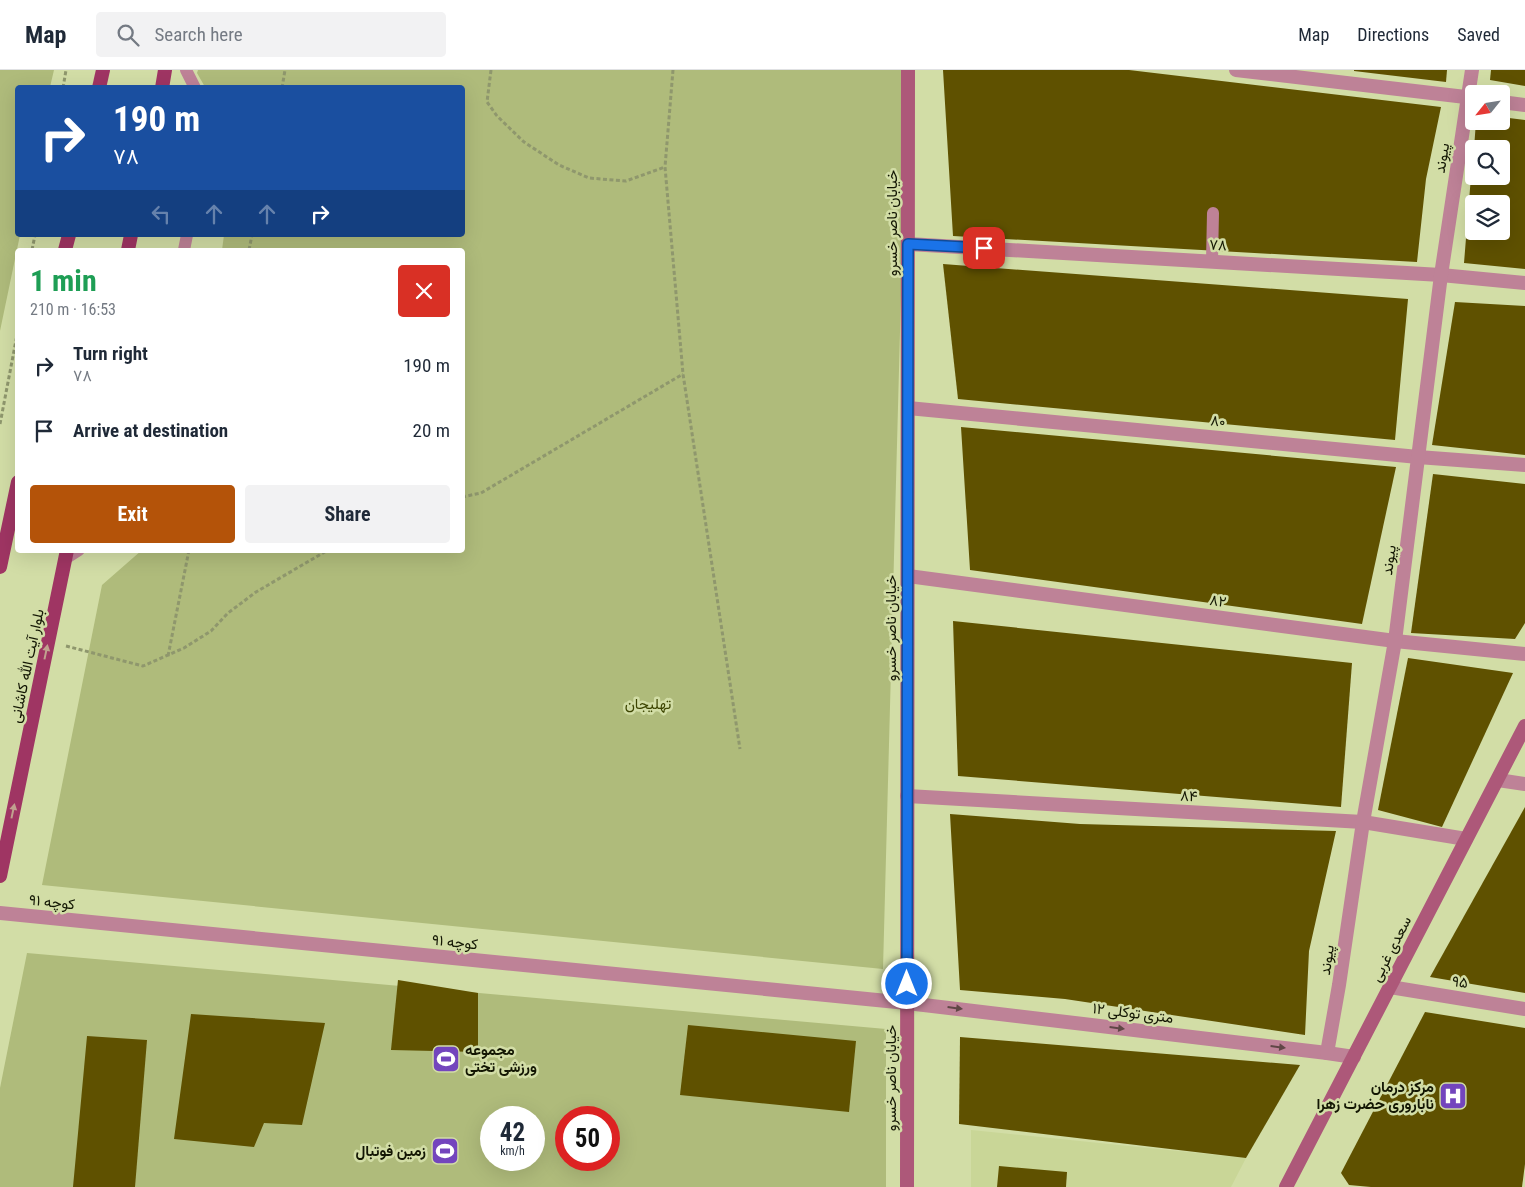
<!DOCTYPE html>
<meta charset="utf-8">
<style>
body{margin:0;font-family:"Roboto Condensed",Vazirmatn,sans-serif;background:#f2f2f3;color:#1f2937;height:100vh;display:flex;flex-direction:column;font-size:19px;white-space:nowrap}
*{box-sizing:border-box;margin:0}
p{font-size:16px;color:#747a83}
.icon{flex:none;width:28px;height:28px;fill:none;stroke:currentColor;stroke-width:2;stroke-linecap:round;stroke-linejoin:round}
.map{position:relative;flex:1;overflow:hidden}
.side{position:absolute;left:15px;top:178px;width:450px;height:305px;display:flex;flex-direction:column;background:#fff;border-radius:5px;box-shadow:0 5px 20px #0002}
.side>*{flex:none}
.banner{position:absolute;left:15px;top:15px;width:450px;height:152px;border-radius:5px;box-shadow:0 5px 20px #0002;background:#1a4fa0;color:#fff;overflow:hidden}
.needle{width:32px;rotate:240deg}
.controls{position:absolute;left:1465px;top:15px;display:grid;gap:10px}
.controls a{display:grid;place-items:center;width:45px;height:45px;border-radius:5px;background:#fff;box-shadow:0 5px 20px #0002;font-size:25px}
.speed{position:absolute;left:480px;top:1036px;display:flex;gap:10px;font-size:25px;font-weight:700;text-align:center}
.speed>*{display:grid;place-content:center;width:65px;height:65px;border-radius:50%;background:#fff;box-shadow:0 5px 20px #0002;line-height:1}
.speed small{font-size:12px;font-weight:400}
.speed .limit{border:8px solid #d22;background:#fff;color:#111}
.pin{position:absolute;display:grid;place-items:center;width:42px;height:42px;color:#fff;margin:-21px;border-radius:10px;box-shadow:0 2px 8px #0006}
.me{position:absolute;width:55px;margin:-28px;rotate:0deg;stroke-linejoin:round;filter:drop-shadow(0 0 4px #0008)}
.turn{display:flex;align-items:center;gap:18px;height:105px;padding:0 15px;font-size:22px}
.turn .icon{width:65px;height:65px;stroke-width:2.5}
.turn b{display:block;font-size:35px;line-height:42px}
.lanes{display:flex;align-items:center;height:48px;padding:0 15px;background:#0003;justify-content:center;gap:25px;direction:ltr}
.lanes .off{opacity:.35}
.round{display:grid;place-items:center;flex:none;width:52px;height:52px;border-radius:5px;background:#f2f2f3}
.summary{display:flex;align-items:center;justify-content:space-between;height:85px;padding:0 15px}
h1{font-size:30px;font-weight:700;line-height:38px;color:#1e9e55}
.primary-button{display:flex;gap:10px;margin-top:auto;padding:10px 15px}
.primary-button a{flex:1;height:58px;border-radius:5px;background:#b45309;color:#fff;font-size:20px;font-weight:700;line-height:58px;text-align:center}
.primary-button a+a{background:#f2f2f3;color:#1f2937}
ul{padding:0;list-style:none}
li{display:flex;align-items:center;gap:15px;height:65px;padding:0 15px}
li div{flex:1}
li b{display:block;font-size:19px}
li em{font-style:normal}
header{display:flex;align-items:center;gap:30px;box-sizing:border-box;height:70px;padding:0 25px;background:#fff;border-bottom:1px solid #e0e1e3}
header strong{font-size:24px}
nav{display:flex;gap:28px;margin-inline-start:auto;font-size:18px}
.search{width:350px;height:45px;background:#f2f2f3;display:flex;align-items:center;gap:12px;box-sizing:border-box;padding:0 18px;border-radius:5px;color:#747a83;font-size:19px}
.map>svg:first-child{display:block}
.built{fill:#c9d697}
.green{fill:#afbb7b;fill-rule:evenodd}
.building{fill:#5f5100;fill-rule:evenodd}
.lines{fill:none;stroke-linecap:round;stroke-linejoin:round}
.path{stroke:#8f976d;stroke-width:3;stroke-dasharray:4 2.5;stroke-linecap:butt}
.service{stroke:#be8297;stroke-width:12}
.minor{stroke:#be8297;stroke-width:14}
.tertiary{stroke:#be8297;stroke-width:14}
.secondary{stroke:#ad5879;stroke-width:14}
.primary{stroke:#9f3563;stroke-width:14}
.oneway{fill:#c0a28f}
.oneway2{fill:#604746}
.route-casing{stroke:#114b97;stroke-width:12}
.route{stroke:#1a73e8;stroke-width:9}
.labels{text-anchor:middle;stroke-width:5;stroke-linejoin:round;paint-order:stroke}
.street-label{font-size:15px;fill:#131603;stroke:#d2dda6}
.park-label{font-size:15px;fill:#3c4400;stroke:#d2dda6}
.poi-label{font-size:15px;font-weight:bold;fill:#131603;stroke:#d2dda6;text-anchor:end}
</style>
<header>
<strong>Map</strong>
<div class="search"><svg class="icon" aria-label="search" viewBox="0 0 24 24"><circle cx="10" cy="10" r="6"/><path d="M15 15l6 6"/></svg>Search here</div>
<nav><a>Map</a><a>Directions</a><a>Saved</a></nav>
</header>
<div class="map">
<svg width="1525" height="1117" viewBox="0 0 1525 1117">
<rect width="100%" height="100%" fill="#d2dda6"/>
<polygon class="built" points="971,1060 1246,1088 1231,1117 971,1117"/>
<g class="green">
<polygon points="0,0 54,0 50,17 18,18 18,165 20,165 0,261"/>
<polygon points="198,0 907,0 883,899 42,815 102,515 142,480 462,480 462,180 222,180 224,165 462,165 462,18 205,17 197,3"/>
<path d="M27 883 886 959V1117H0V1018ZM491 1048H534V1090H491ZM566 1048H609V1090H566Z"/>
</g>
<g class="building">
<polygon points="943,0 1129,0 1441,37 1426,109 1417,192 953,166"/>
<polygon points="1354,0 1447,0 1446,12 1354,1"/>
<polygon points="1491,0 1525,0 1525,16 1490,10"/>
<path d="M1501 47 1525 50V199L1464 193 1472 94H1474V106H1501V79H1474L1476 51H1501ZM1474 134H1501V161H1474Z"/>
<polygon points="943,194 1408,229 1395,370 958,329"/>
<polygon points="1455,232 1525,236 1525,385 1432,375"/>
<polygon points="961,357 1396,397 1362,554 970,500"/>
<polygon points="1433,404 1525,414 1525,553 1515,569 1411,563"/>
<polygon points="953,551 1352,593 1341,737 958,706"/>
<polygon points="1408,588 1513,603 1442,757 1378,740"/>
<polygon points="1525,737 1525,923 1430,907"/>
<polygon points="950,744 1080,754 1336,761 1309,881 1305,965 1065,929 960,920"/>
<polygon points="398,910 478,923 478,982 391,980"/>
<polygon points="1425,942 1525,958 1525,1094 1522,1117 1371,1117 1349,1115 1341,1103"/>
<polygon points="191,944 325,953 302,1055 264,1053 254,1077 174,1069"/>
<polygon points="688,955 856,971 849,1042 680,1025"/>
<polygon points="87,966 147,970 135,1117 73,1117"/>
<polygon points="960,967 1300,995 1246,1088 959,1054"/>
<polygon points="999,1096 1067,1102 1066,1117 997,1117"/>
</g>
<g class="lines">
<g class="path">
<polyline points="491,0 487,32 497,46 524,72 559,95 589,108 626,111 665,97"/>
<polyline points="673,0 665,97 683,304 740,679"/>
<polyline points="63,18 66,0"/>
<polyline points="282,18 285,0"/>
<polyline points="32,180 35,165"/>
<polyline points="249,180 252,165"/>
<polyline points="0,354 18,260"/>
<polyline points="462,427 481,423 683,304"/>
<polyline points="66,576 143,596 184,578 211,561 228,543 256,522 328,480"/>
<polyline points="168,586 189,480"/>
</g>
<g class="service">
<polyline points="186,0 195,18"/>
<polyline points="184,180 187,165"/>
<polyline points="1212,191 1213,143"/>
<polyline points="65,489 79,480"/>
</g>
<g class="minor">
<polyline points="1236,0 1474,28"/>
<polyline points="1501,32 1525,35"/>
<polyline points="908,174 1441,205 1525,213"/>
<polyline points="908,338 1418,387 1525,395"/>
<polyline points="908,506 1395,571 1525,584"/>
<polyline points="1498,710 1525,714"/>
<polyline points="907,726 1363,752 1466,769"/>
<polyline points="1390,917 1525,939"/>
<polyline points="907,933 1327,983 1354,987"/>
<polyline points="1327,983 1339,915 1363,752 1395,571 1441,205 1472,0"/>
</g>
<polyline class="tertiary" points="0,843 907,933"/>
<g class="secondary">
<polyline points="907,1117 908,0"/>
<polyline points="1286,1117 1525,656"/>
</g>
<g class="primary">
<polyline points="99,18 103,0"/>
<polyline points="162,18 165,0"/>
<polyline points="65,180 69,165"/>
<polyline points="128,180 131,165"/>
<polyline points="0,497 18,412"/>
<polyline points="0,806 67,480"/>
</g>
</g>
<defs><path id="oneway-solid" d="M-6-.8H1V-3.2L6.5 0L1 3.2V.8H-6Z" transform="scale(1.25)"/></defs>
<g class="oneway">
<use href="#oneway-solid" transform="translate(46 582) rotate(-78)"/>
<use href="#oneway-solid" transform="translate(13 741) rotate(-78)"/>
</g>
<g class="oneway2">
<use href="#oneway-solid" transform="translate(955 938) rotate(7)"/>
<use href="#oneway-solid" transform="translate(1117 958) rotate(7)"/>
<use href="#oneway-solid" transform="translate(1278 977) rotate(7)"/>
</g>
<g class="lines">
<g class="route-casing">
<polyline id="route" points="907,914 908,174 984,178"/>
</g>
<use href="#route" class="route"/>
</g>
<defs>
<g id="stadium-square" transform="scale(1.4375)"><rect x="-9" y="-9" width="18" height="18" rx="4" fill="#7345bd" stroke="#d2dda6"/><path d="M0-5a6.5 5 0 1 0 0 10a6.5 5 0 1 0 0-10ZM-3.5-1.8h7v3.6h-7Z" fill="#fff"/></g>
<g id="hospital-square" transform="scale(1.4375)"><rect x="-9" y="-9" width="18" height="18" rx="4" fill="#7345bd" stroke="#d2dda6"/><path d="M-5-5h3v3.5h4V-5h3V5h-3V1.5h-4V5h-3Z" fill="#fff"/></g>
</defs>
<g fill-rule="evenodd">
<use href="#stadium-square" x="446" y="989"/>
<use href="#hospital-square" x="1453" y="1026"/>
<use href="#stadium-square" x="445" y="1081"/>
</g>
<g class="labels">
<g class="street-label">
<text transform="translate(1442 88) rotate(-81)" y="5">پیوند</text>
<text transform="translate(892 153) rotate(-90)" y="5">خیابان ناصر خسرو</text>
<text transform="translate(1218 175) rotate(3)" y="5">۷۸</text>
<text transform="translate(1218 351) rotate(6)" y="5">۸۰</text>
<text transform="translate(1389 490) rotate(-83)" y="5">پیوند</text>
<text transform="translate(1218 531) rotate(8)" y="5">۸۲</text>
<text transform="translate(891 558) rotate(-90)" y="5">خیابان ناصر خسرو</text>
<text transform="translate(27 596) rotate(-78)" y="5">بلوار آیت الله کاشانی</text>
<text transform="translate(1189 726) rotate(3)" y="5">۸۴</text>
<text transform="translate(52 832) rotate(6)" y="5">کوچه ۹۱</text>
<text transform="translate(455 872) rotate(6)" y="5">کوچه ۹۱</text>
<text transform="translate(1391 879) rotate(-63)" y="5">سعدی غربی</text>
<text transform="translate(1327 890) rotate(-82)" y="5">پیوند</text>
<text transform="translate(1460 912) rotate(9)" y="5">۹۵</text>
<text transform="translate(1133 943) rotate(7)" y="5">۱۲ متری توکلی</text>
<text transform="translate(891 1008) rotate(-90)" y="5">خیابان ناصر خسرو</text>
</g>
<g class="park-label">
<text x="648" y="639">تهلیجان</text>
</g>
<g class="poi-label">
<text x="465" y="985" text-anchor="start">مجموعه<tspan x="465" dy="17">ورزشی تختی</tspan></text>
<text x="1434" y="1022">مرکز درمان<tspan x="1434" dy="17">ناباروری حضرت زهرا</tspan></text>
<text x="426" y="1086">زمین فوتبال</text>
</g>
</g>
</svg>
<div class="controls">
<a><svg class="needle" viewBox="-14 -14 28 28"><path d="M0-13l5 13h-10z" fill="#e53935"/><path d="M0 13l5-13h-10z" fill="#747a83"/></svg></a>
<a><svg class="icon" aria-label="search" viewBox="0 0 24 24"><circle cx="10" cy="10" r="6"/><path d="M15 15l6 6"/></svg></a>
<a><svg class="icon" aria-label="layers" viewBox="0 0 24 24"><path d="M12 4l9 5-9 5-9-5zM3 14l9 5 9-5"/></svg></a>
</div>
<div class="speed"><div>42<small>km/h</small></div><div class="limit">50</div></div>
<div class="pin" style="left:984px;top:178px;background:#d93025"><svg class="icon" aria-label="arrive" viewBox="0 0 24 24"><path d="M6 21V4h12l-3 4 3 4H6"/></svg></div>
<svg class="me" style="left:907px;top:914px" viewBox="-20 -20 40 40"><circle r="17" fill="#1a73e8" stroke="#fff" stroke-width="3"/><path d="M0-11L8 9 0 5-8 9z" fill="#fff"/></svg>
<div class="banner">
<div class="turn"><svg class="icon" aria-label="right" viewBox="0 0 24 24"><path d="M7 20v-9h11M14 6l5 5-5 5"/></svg><div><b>190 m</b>۷۸</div></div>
<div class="lanes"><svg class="icon off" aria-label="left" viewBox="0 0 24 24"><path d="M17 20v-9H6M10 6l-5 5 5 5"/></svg><svg class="icon off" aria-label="ahead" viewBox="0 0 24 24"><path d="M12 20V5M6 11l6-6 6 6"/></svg><svg class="icon off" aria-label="ahead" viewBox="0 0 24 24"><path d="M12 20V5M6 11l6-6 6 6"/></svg><svg class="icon" aria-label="right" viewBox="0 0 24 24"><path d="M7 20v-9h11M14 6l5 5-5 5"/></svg></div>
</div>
<section class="side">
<div class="summary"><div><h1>1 min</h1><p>210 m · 16:53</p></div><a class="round" style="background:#d93025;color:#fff"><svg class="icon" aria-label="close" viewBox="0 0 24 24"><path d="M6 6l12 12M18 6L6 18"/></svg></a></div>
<ul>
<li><svg class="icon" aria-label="right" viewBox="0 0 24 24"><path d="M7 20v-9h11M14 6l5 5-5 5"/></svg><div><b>Turn right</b><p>۷۸</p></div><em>190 m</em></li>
<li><svg class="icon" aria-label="arrive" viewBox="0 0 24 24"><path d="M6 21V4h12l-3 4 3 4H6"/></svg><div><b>Arrive at destination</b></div><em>20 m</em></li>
</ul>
<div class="primary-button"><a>Exit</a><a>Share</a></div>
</section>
</div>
